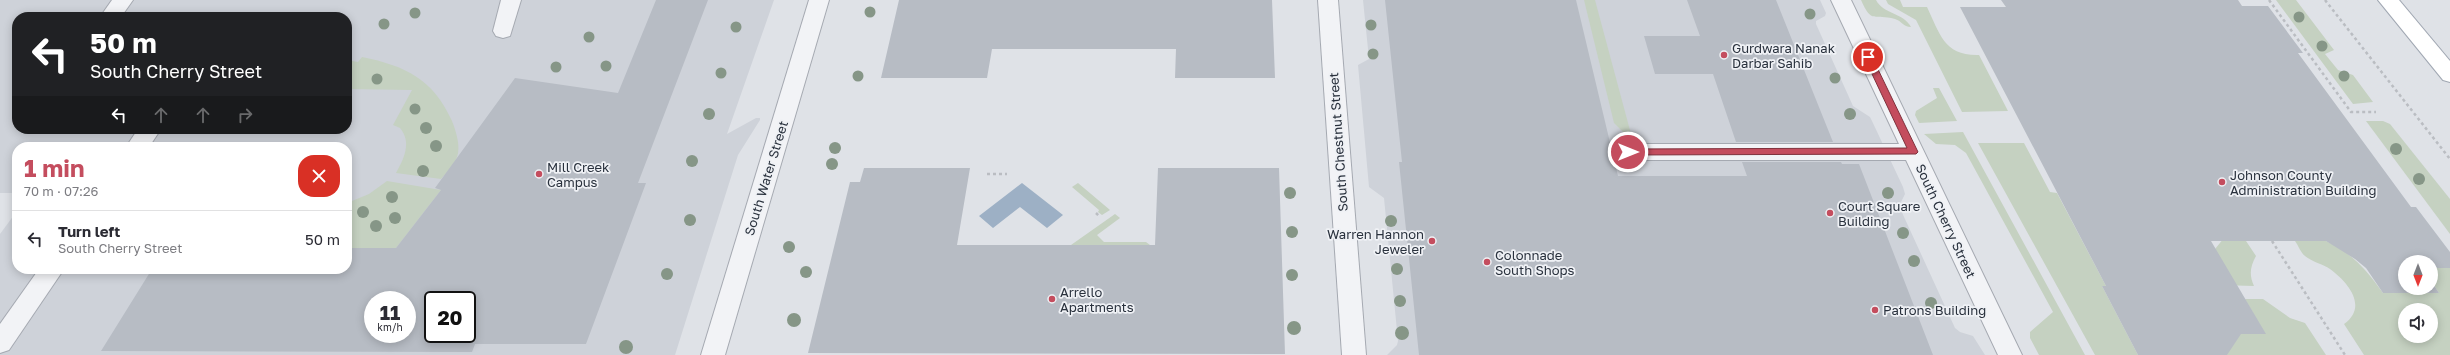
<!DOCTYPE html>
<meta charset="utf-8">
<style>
body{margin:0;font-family:"Golos Text",sans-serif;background:#f2f2f3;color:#2b2b33;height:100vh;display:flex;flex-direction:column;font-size:15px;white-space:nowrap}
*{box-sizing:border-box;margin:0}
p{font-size:13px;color:#7c7c81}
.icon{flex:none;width:22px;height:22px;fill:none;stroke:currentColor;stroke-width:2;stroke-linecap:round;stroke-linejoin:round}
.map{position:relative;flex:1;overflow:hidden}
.side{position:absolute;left:12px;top:142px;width:340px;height:132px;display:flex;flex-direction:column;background:#fff;border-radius:16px;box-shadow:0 2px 10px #0003}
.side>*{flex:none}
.top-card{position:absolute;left:12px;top:12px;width:340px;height:122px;border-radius:16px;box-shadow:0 2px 10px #0003;background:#202124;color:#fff;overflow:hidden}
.needle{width:26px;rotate:180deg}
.fabs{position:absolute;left:2398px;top:255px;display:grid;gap:8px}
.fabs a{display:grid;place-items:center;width:40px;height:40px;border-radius:50%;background:#fff;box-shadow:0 2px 10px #0003;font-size:20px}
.speed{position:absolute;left:364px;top:291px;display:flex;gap:8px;font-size:20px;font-weight:700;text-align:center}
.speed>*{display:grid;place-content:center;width:52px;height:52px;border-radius:50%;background:#fff;box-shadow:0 2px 10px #0003;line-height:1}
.speed small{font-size:10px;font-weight:400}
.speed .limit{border:2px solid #111;border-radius:6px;background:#fff;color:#111}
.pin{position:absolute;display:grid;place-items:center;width:34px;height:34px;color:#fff;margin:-17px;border:2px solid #fff;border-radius:50%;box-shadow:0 1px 4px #0007}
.me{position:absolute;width:44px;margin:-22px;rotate:90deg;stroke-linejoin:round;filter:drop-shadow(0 0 3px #0008)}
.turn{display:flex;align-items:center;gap:14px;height:84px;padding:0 12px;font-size:18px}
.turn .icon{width:52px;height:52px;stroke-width:2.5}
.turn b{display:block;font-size:28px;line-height:34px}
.lanes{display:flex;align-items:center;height:38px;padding:0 12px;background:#0003;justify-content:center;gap:20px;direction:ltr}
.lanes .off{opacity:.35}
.round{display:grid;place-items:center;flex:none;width:42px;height:42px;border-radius:16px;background:#f2f2f3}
.overview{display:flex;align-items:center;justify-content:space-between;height:68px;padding:0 12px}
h1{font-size:24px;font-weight:700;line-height:30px;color:#c44d5e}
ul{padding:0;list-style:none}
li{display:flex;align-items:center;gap:12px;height:56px;padding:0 12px;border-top:1px solid #e1e1e2}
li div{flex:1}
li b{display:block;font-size:15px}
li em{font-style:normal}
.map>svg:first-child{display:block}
.built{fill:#ced2d9;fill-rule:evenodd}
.green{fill:#c5d1c1;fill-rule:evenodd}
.water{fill:#9db0c5}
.building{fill:#b7bcc4;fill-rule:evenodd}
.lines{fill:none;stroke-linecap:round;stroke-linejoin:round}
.minor-casing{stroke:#a5a9b1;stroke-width:2}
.major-casing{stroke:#a0a7b2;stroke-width:2}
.path{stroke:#babdc2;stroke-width:2.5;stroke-dasharray:3 3;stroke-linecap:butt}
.minor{fill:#f2f3f6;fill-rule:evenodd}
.major{fill:#fff;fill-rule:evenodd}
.tree{fill:#869687}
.route{fill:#c44d5e;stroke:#7f323d}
.poi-dot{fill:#c44d5e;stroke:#eff1f5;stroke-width:1.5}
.labels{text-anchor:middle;stroke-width:3.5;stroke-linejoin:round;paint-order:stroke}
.poi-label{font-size:13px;fill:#29313d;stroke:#eff1f5;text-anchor:start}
.street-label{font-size:13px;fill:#29313d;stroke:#eff1f5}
</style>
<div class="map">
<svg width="2450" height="355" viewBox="0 0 2450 355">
<rect width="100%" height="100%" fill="#dfe2e7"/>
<g class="built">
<path d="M0 0H774L727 134 756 118H760V120L738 155 675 355H0V234L17 211V269H347V147H17V193H0ZM17 17H347V129H17ZM373 300H407V334H373ZM433 300H467V334H433Z"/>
<polygon points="1363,0 1820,0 1826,13 1825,16 1816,21 1816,24 1853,106 1870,117 1872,121 1903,187 1905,194 1899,206 1955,328 1960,332 1973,336 1985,355 1387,355 1397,345 1398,341 1384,198 1369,187 1358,65 1369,59"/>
</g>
<g class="green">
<polygon points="1584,0 1595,0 1631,134 1624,133 1614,123"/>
<path d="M1861 0H1876C1883 14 1904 13 1911 27 1903 27 1902 21 1895 19 1874 13 1872 25 1861 0Z"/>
<path d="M1886 0H1900L1903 7H1927C1940 34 1944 56 1979 55L2008 111 1962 112 1916 20 1888 4Z"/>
<polygon points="2276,0 2296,0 2334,50 2325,54 2338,70 2353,75 2373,102 2353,104"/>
<path d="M362 57C406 66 433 79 452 121 456 131 461 147 457 157 454 165 446 173 441 179L396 173C404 159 412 142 400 128L393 125 412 90 347 89V60L358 62Z"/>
<polygon points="1933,88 1939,88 1957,121 1919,123 1915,115 1916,111 1937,98"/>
<polygon points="2366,121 2383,121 2390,124 2450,199 2450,234"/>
<polygon points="1963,132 2085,355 2039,355 2030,338 2030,332 2053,312 1966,153 1955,145 1936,144 1924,134"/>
<polygon points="1978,143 2024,143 2050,192 2057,193 2106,286 2102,286 2138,355 2095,355"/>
<polygon points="387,181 441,190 396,248 347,248 347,203 369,194"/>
<polygon points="1078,183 1110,210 1102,215 1098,212 1099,210 1072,187"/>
<polygon points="1115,214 1120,218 1097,235 1104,242 1146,242 1150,245 1071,245"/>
<path d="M2224 238 2246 241 2256 256C2250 267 2249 275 2254 286L2220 285 2211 254Z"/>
<path d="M2324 240C2352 253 2365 268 2383 293H2439L2431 281V268H2450V355H2364L2344 324C2368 307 2349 283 2330 269 2323 264 2312 262 2305 256 2301 253 2298 245 2295 241ZM2405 310H2431V336H2405Z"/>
<polygon points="2245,299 2263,299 2290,318 2305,323 2326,355 2227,355 2229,334 2265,334"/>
</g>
<polygon class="water" points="1022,183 1063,215 1047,228 1020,207 993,228 979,216"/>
<g class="building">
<path d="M656 0H708L638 183H646L586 344H475L472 352 101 351 152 269H347V248H396L441 190 435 188 515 78 618 93ZM373 300H407V334H373ZM433 300H467V334H433Z"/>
<polygon points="899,0 1272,0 1275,78 1175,78 1176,49 992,49 987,78 881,78"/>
<polygon points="1385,0 1576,0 1618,176 1747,176 1742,162 1841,162 1842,164 1859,164 1933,355 1419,355 1399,162 1402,162"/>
<polygon points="1687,0 1776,0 1833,142 1736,142 1713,74 1655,74 1644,36 1700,36"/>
<polygon points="2001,0 2238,0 2242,6 2268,6 2303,53 2298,53 2411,207 2416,207 2450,252 2450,268 2431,268 2431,262 2405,262 2405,288 2431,288 2431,281 2439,293 2383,293 2366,268 2355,259 2326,241 2211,241 2266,334 2241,334 2227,355 2138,355 2102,286 2106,286 1960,7 2006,7"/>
<polygon points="864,168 970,168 957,245 1155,245 1158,168 1279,168 1285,354 808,353 850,182 860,182"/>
</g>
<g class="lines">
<g class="minor-casing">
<g id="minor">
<polygon points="112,0 133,0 121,17 100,17"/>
<polygon points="501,0 521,0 510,36 503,38 496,36 493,31"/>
<polygon points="809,0 829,0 725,355 701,355"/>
<polygon points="1318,0 1338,0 1366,355 1342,355"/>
<polygon points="1831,0 1851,0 2022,355 1998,355 1906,160 1628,160 1620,158 1617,152 1620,146 1628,144 1899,144"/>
<polygon points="138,129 161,129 149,147 126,147"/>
<polygon points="39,269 64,269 9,350 0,353 0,324"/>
</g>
</g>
<g class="major-casing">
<polygon id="major" points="2378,0 2399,0 2450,61 2450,82 2443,80"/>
</g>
<g class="path">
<polyline points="2269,0 2351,112 2376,112"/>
<polyline points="2325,0 2450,159"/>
<polyline points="987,174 1007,174"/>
<polyline points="1096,213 1100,217"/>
<polyline points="2272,241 2345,355"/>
</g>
<use href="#minor" class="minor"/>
<use href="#major" class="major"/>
</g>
<g class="tree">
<circle cx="870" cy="12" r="5.5"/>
<circle cx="415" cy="13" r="5.5"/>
<circle cx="1810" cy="14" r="5.5"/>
<circle cx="2299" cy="17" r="5.5"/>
<circle cx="384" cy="24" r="5.5"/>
<circle cx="1371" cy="25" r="5.5"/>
<circle cx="736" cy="27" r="5.5"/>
<circle cx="589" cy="37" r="5.5"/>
<circle cx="2322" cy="46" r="5.5"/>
<circle cx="1373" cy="54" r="5.5"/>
<circle cx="606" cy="66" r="5.5"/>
<circle cx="556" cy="67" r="5.5"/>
<circle cx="721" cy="73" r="5.5"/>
<circle cx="858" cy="76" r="5.5"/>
<circle cx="2344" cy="76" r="5.5"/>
<circle cx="1835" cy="78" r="5.5"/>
<circle cx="377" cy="79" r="5.5"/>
<circle cx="415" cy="109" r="5.5"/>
<circle cx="709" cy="114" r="6"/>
<circle cx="1850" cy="114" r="6"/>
<circle cx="426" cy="128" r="6"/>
<circle cx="436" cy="146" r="6"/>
<circle cx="835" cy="148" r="6"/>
<circle cx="2396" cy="149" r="6"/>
<circle cx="692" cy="161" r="6"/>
<circle cx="832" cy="164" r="6"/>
<circle cx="423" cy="171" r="6"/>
<circle cx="2419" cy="179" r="6"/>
<circle cx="1290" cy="193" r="6"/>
<circle cx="1888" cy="193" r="6"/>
<circle cx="392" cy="197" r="6"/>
<circle cx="363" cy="212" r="6"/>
<circle cx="395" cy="218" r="6"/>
<circle cx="690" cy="220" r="6"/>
<circle cx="1391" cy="221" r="6"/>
<circle cx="376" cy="226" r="6"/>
<circle cx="1292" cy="232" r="6"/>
<circle cx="1903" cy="233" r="6"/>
<circle cx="789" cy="247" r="6"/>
<circle cx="1914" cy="261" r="6"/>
<circle cx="1397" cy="269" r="6"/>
<circle cx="806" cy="272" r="6"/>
<circle cx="667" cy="274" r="6"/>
<circle cx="1292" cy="275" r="6"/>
<circle cx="1400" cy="301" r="6"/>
<circle cx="1931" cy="303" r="6"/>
<circle cx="794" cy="320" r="7"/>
<circle cx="1294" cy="328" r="7"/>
<circle cx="1402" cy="333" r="7"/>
<circle cx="626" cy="347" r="7"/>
</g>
<polygon class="route" points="1868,54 1872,57 1918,152 1916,154 1628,155 1624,152 1628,149 1907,148 1864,57"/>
<g class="poi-dot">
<circle cx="1724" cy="55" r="4"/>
<circle cx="539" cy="174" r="4"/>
<circle cx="2222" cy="182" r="4"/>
<circle cx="1830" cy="213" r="4"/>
<circle cx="1432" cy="241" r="4"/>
<circle cx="1487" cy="262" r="4"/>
<circle cx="1052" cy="299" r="4"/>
<circle cx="1875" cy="310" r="4"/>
</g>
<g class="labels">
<g class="poi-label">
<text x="1732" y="53">Gurdwara Nanak<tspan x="1732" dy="15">Darbar Sahib</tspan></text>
<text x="547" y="172">Mill Creek<tspan x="547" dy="15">Campus</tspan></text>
<text x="2230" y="180">Johnson County<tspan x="2230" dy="15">Administration Building</tspan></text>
<text x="1838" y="211">Court Square<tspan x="1838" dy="15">Building</tspan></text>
<text x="1424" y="239" text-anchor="end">Warren Hannon<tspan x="1424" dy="15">Jeweler</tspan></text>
<text x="1495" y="260">Colonnade<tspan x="1495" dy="15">South Shops</tspan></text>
<text x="1060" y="297">Arrello<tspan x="1060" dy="15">Apartments</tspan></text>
<text x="1883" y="315">Patrons Building</text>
</g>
<g class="street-label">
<text transform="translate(1338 142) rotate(-94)" y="5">South Chestnut Street</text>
<text transform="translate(766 178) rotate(-73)" y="5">South Water Street</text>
<text transform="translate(1946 221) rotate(65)" y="5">South Cherry Street</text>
</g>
</g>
</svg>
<div class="fabs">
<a><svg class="needle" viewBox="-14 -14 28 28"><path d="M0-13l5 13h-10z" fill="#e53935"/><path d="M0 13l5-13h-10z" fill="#7c7c81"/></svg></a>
<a><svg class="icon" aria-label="sound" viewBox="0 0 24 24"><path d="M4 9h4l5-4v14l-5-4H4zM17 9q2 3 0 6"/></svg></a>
</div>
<div class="speed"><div>11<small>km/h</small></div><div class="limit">20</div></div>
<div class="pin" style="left:1868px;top:57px;background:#d93025"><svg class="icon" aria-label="arrive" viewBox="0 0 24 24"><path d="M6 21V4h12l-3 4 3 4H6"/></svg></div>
<svg class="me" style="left:1628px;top:152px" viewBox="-20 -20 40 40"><circle r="17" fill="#c44d5e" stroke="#fff" stroke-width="3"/><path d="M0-11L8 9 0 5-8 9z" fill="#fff"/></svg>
<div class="top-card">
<div class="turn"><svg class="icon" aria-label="left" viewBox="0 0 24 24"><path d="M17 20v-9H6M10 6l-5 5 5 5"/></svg><div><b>50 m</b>South Cherry Street</div></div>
<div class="lanes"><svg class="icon" aria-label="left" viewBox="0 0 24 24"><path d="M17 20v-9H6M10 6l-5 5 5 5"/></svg><svg class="icon off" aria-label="ahead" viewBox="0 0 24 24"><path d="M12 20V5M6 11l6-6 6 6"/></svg><svg class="icon off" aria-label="ahead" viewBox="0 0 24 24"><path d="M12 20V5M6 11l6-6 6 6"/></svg><svg class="icon off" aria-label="right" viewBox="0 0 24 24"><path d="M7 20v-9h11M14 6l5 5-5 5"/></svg></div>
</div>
<section class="side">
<div class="overview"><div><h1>1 min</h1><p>70 m · 07:26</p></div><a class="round" style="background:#d93025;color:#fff"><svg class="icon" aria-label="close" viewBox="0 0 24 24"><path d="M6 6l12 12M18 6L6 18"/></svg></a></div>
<ul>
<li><svg class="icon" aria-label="left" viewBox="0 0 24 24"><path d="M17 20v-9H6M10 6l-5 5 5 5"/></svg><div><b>Turn left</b><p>South Cherry Street</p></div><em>50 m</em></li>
</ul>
</section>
</div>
